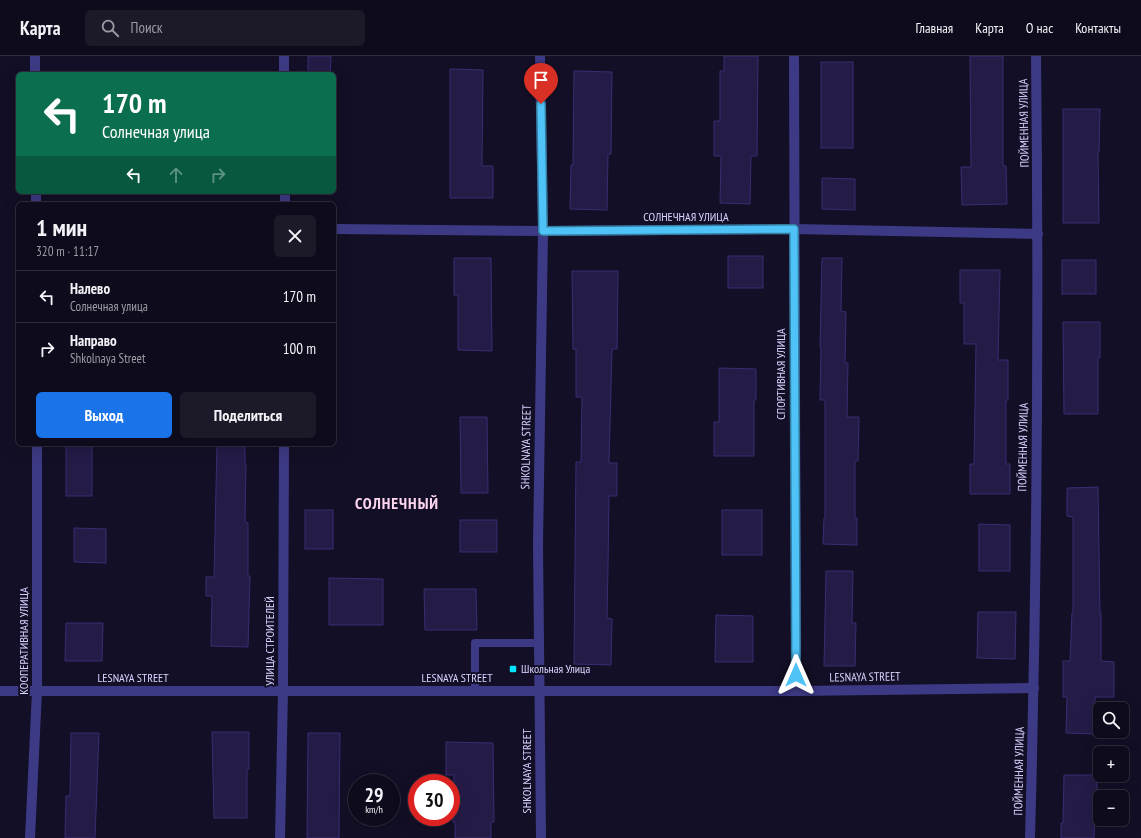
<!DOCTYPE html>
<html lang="ru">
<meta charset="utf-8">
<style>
body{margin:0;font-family:"PT Sans Narrow",sans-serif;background:#1c1929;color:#f1f3f6;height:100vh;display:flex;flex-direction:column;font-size:15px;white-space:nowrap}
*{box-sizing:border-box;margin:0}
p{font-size:13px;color:#9b9ba3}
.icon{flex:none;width:22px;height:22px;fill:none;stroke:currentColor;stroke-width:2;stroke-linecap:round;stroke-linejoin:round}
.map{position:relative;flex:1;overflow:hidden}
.side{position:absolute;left:16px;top:146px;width:320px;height:244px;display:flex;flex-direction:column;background:#0e0b1c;border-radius:6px;box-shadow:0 4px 16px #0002,0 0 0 1px #2e2b3b}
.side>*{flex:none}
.banner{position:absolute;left:16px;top:16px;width:320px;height:122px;border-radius:6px;box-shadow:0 4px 16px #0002,0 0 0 1px #2e2b3b;background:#0b6e4f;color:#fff;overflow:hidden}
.buttons{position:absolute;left:1093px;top:646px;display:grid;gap:8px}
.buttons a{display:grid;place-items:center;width:36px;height:36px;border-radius:6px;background:#0e0b1c;box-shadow:0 4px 16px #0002,0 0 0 1px #2e2b3b;font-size:20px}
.speed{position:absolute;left:348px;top:718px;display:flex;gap:8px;font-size:20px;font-weight:700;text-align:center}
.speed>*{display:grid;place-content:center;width:52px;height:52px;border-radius:50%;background:#0e0b1c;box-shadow:0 4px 16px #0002,0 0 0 1px #2e2b3b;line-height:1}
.speed small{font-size:10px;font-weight:400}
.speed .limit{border:6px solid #d22;background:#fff;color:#111}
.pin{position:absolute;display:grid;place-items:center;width:34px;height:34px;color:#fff;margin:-41px -17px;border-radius:50% 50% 50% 0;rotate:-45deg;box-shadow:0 0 4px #0007}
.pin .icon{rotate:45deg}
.me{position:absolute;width:44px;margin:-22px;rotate:0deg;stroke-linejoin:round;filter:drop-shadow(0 0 3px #0008)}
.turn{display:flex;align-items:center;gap:14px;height:84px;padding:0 20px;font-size:18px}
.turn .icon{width:52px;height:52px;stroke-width:2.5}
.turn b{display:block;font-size:28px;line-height:34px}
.lanes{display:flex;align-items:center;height:38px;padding:0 20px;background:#0003;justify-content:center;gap:20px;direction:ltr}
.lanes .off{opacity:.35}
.round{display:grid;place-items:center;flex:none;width:42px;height:42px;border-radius:6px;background:#1c1929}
.headline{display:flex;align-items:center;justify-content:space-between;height:68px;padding:0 20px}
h1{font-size:24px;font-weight:700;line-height:30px}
.primary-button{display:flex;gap:8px;margin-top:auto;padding:8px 20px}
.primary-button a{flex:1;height:46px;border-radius:6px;background:#1a73e8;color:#fff;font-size:16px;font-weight:700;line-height:46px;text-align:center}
.primary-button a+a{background:#1c1929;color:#f1f3f6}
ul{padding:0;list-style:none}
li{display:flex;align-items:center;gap:12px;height:52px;padding:0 20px;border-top:1px solid #2e2b3b}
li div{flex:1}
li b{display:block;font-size:15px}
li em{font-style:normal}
header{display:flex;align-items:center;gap:24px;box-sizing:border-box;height:56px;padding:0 20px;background:#0e0b1c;border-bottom:1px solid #2e2b3b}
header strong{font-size:19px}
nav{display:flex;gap:22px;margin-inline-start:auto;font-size:14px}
.search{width:280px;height:36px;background:#1c1929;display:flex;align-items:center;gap:10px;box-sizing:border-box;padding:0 14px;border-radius:6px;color:#9b9ba3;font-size:15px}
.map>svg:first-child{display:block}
.building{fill:#241b47;stroke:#3b2d73}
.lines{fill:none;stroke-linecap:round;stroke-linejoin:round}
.service{stroke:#3d3a85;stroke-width:8}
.minor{stroke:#3d3a85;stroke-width:10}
.route-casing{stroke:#337fa1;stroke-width:10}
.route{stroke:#4fc3f7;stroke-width:7}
.poi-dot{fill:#00e5ff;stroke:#130f26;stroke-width:1.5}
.labels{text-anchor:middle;stroke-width:4;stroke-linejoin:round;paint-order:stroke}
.street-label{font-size:12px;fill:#d9d4ff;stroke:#130f26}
.poi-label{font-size:12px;fill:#d9d4ff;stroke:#130f26;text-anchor:start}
.district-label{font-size:16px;font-weight:bold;letter-spacing:1px;fill:#ffd6f0;stroke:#130f26}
</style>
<header>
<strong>Карта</strong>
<div class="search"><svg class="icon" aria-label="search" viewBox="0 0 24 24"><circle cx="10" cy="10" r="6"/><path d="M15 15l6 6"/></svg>Поиск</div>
<nav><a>Главная</a><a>Карта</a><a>О нас</a><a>Контакты</a></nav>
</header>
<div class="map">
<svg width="1141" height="782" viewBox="0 0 1141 782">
<rect width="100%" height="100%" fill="#130f26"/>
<g class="building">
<polygon points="308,0 331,0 330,18 308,18"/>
<polygon points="724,0 758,0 757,100 751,100 750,148 720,147 721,100 714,100 714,65 720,65 720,15 724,15"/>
<polygon points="970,0 1003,0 1003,110 1006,110 1007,148 962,149 961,111 971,111"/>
<rect x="821" y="6" width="32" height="86"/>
<polygon points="450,13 483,14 482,110 493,110 493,142 450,142"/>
<polygon points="574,15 612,16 611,98 608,98 607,154 570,153 571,109 573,109"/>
<polygon points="1063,53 1100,53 1099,96 1098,96 1099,167 1063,167"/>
<polygon points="822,122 855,123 855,154 822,153"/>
<rect x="728" y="200" width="35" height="32"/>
<polygon points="454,202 491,202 492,295 458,294 458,239 454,239"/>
<polygon points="822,202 842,202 841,255 846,256 845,307 848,307 847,361 859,361 858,405 855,405 855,462 857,462 857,489 823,488 824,462 825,462 825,344 820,344 821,291 820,291"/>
<rect x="1062" y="204" width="34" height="34"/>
<polygon points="960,214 1000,214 998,304 1008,304 1008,344 1006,344 1006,408 1010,408 1010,438 970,438 970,408 974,408 976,288 964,288 964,247 960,247"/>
<polygon points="572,215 618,215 617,293 612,293 609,407 617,407 617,440 609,440 608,509 607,562 612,563 611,609 574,608 576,406 581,406 582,341 576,341 576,293 573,293"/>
<polygon points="1063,266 1100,266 1100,302 1098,302 1098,358 1064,358"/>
<polygon points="719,312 756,313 756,344 754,344 754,400 714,400 714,366 719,366"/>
<polygon points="460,361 487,361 488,437 461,437"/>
<rect x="66" y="388" width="26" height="52"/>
<polygon points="217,388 245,388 245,408 246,408 245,466 248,467 248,520 250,520 248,591 211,590 212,540 206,540 206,521 214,521"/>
<polygon points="1098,431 1100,557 1101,557 1101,605 1114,606 1114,641 1095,641 1094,678 1066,677 1067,641 1063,641 1063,605 1070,605 1072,557 1073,557 1073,461 1067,460 1067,432"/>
<rect x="305" y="454" width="28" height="39"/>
<rect x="722" y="454" width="40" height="45"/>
<rect x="460" y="464" width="37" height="32"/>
<polygon points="979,468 1010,469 1010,515 979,515"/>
<polygon points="74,472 106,473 106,507 74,506"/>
<polygon points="826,515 853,515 852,567 856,567 855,610 824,610"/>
<polygon points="329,522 383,523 383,569 329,569"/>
<polygon points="424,533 476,533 477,574 425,574"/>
<polygon points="978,556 1016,556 1015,603 977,602"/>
<polygon points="716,559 753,560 753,606 715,606"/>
<polygon points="66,567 103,567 102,605 65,605"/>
<polygon points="212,676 249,676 249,713 247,713 247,762 214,762"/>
<polygon points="71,677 99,677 95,782 65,782 66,740 70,740"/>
<polygon points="308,677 340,677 339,782 307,782"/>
<polygon points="446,686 493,687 494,766 491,766 491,782 455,782 455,766 453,766 454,719 446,719"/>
<polygon points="1064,719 1097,719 1097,750 1095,750 1094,782 1061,782 1061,767 1063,767"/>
</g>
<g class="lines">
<polyline class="service" points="475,635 475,587 540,587"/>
<g class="minor">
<polyline points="35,0 35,18"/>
<polyline points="284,0 284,18"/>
<polyline points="540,0 543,175 538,488 541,782"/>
<polyline points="794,0 796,635"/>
<polyline points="36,136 36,148"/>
<polyline points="285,136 285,148"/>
<polyline points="334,173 543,175 794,173 1038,178"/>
<polyline points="0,635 796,635 1034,632"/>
<polyline points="30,782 37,635 37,388"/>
<polyline points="280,782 283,635 284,388"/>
<path d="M1030 782C1037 521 1039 261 1036 0"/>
</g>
</g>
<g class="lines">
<g class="route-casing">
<polyline id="route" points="541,48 543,175 794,173 796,619"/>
</g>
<use href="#route" class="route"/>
</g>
<rect class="poi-dot" x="509" y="609" width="8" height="8" rx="2"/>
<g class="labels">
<g class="street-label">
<text transform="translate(1024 67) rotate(-91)" y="4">ПОЙМЕННАЯ УЛИЦА</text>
<text x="686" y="165">СОЛНЕЧНАЯ УЛИЦА</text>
<text transform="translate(781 318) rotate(-90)" y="4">СПОРТИВНАЯ УЛИЦА</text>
<text transform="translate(526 391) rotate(-89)" y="4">SHKOLNAYA STREET</text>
<text transform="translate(1023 391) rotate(-89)" y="4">ПОЙМЕННАЯ УЛИЦА</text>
<text transform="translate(24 585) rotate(-90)" y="4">КООПЕРАТИВНАЯ УЛИЦА</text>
<text transform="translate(270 585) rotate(-90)" y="4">УЛИЦА СТРОИТЕЛЕЙ</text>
<text transform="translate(865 621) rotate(-1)" y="4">LESNAYA STREET</text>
<text x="133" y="626">LESNAYA STREET</text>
<text x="457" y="626">LESNAYA STREET</text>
<text transform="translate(527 715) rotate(-90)" y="4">SHKOLNAYA STREET</text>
<text transform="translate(1019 715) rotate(-89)" y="4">ПОЙМЕННАЯ УЛИЦА</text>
</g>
<g class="poi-label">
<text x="521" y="617">Школьная Улица</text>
</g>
<g class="district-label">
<text x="397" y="453">СОЛНЕЧНЫЙ</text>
</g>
</g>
</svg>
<div class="buttons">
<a><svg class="icon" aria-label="search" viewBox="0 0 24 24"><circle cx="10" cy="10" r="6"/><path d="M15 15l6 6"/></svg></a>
<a>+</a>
<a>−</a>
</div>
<div class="speed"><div>29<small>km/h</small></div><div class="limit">30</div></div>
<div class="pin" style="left:541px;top:48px;background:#d93025"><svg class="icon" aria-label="arrive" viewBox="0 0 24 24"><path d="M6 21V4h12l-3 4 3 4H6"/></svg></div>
<svg class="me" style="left:796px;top:619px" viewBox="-20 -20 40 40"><path d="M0-17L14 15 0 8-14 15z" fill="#4fc3f7" stroke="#fff" stroke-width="4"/></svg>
<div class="banner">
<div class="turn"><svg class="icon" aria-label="left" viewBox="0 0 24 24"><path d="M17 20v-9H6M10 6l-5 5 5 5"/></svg><div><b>170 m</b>Солнечная улица</div></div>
<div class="lanes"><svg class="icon" aria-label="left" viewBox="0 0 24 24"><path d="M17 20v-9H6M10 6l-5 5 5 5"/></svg><svg class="icon off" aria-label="ahead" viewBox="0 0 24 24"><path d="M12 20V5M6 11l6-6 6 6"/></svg><svg class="icon off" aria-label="right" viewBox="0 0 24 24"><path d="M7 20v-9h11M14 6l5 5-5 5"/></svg></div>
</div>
<section class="side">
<div class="headline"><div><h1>1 мин</h1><p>320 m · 11:17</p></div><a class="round"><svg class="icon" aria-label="close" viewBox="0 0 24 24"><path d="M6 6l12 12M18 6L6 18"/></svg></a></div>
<ul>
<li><svg class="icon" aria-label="left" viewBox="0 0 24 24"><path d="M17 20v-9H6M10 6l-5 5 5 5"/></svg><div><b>Налево</b><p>Солнечная улица</p></div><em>170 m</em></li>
<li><svg class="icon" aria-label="right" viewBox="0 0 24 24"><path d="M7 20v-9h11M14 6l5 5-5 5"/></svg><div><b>Направо</b><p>Shkolnaya Street</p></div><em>100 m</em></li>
</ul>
<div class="primary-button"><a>Выход</a><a>Поделиться</a></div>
</section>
</div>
